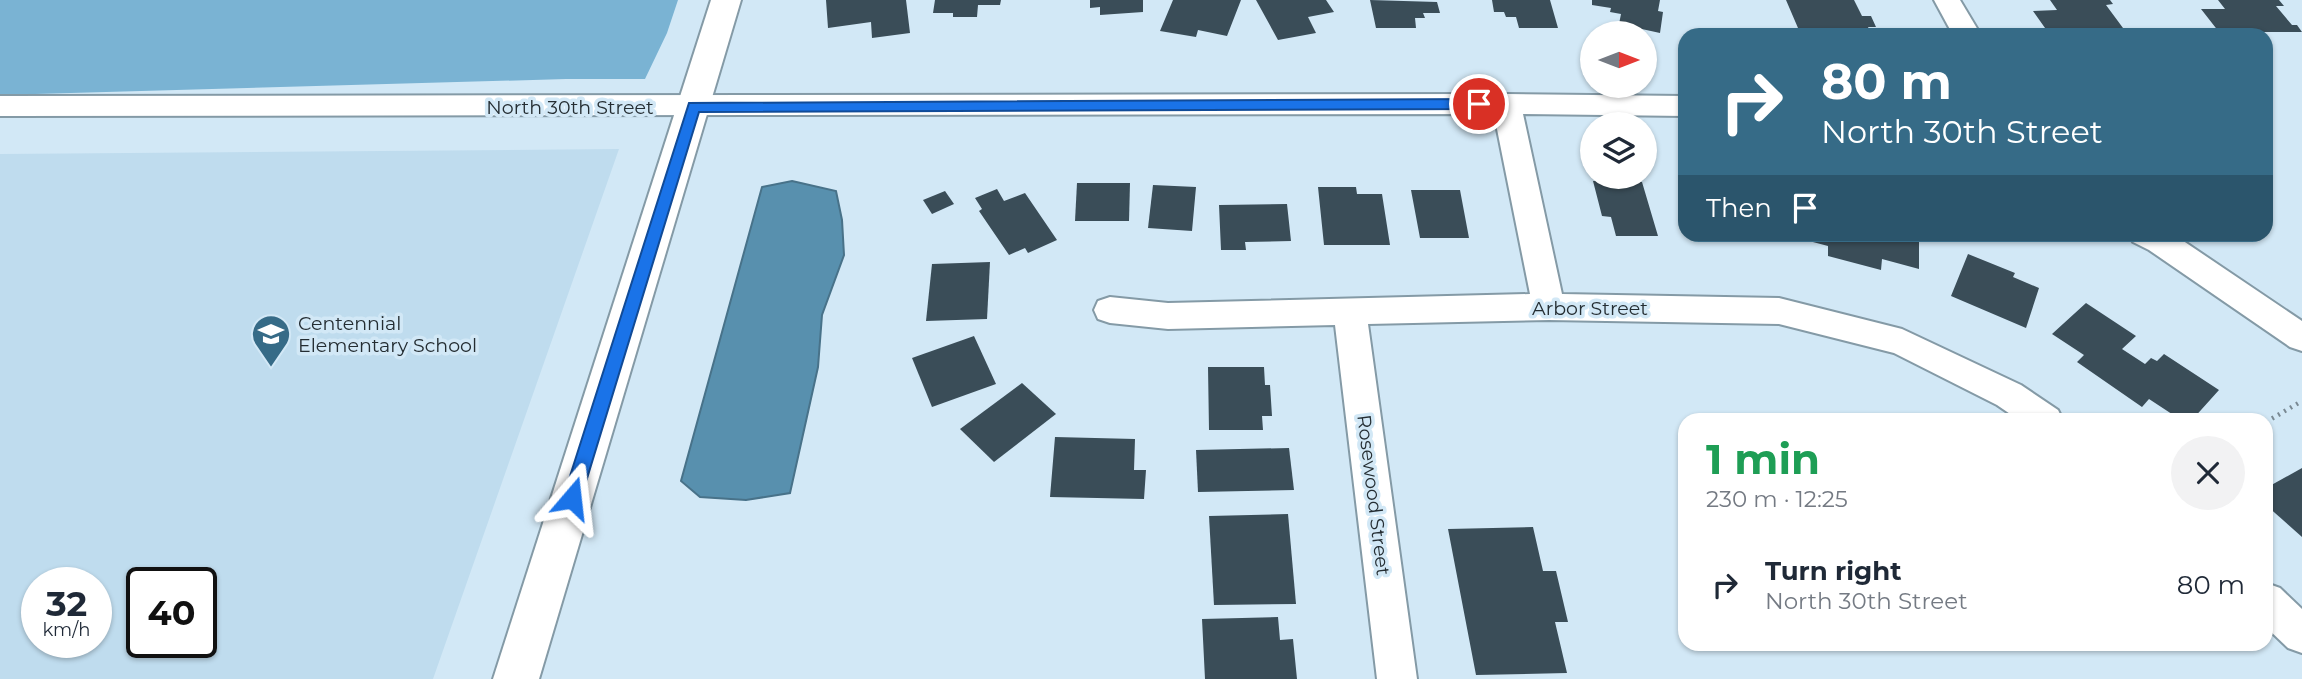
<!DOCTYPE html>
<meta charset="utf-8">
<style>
body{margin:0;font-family:Montserrat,sans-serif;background:#f2f2f3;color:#1f2937;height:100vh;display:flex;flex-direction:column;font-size:26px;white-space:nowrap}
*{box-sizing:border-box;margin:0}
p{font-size:23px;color:#747a83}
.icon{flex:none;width:38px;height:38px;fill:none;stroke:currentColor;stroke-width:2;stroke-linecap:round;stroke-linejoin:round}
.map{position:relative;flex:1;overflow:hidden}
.drawer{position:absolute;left:1678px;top:413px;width:595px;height:238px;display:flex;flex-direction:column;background:#fff;border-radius:21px;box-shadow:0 2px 5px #0004}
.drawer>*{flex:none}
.guide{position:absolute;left:1678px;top:28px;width:595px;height:214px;border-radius:21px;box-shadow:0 2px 5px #0004;background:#366b87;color:#fff;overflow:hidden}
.needle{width:46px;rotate:90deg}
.fabs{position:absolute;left:1580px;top:21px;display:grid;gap:14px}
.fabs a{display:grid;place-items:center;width:77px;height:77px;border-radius:50%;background:#fff;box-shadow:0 2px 5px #0004;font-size:35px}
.speed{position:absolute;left:21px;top:567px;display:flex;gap:14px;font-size:35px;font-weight:700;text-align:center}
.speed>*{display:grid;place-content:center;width:91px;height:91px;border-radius:50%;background:#fff;box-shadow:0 2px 5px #0004;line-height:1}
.speed small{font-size:18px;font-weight:400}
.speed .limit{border:4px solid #111;border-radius:10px;background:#fff;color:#111}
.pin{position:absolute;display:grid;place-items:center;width:60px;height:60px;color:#fff;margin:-30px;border:4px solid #fff;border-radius:50%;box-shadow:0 2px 7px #0007}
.me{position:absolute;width:77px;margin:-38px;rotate:17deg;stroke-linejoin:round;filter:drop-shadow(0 0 5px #0008)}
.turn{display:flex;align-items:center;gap:24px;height:147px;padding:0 28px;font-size:32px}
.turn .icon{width:91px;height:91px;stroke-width:2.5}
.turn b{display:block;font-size:49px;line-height:60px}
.then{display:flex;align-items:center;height:66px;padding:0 28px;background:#0003;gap:14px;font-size:26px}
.round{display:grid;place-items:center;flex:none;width:74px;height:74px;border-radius:37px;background:#f2f2f3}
.overview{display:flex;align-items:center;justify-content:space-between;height:119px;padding:0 28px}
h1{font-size:42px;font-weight:700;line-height:52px;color:#1e9e55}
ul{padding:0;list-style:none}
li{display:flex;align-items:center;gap:21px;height:105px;padding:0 28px}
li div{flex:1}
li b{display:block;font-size:26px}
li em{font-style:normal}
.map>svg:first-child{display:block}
.built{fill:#bfdcee;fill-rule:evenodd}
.forest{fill:#7ab3d3}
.water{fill:#5890ae;stroke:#487289;stroke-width:2}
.building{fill:#3a4d58}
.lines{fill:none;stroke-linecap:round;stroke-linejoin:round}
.minor-casing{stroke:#849aa6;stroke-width:4}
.tertiary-casing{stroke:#849aa6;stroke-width:4}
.path{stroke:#7a8993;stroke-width:4.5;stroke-dasharray:2 5;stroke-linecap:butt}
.minor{fill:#fff;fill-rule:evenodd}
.tertiary{fill:#fff;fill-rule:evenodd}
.route{fill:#1a73e8;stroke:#114b97;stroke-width:2}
.labels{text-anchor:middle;stroke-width:7;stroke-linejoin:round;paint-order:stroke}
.street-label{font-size:19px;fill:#242d32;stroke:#d2e8f6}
.poi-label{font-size:19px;fill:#242d32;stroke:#d2e8f6;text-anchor:start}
</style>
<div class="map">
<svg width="2302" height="679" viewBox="0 0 2302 679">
<rect width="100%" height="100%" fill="#d2e8f6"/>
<path class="built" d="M619 149 433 679H0V154ZM37 583H96V642H37ZM142 583H201V642H142Z"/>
<polygon class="forest" points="0,0 678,0 667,33 645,79 566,79 0,95"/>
<polygon class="water" points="792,181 836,191 842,220 844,255 822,315 818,367 790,493 746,500 700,497 681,481 762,187"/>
<g class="building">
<polygon points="826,0 906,0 910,33 872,38 871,22 828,28"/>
<polygon points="935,0 1001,0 1000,5 978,5 977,17 953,17 953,13 933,13"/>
<polygon points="1090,0 1143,0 1143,12 1100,15 1100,7 1090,8"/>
<polygon points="1173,0 1241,0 1227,36 1198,30 1196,37 1160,31"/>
<polygon points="1256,0 1326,0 1334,12 1308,17 1316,33 1278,40"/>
<polygon points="1370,0 1437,2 1440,13 1423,13 1425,18 1415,18 1416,28 1376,28"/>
<polygon points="1492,0 1550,0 1558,28 1519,28 1516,17 1506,17 1504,12 1494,12"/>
<polygon points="1592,0 1660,0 1658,11 1663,12 1660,33 1619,24 1621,14 1610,12 1611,8 1592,5"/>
<polygon points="1786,0 1854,0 1862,16 1871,16 1876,27 1868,27 1872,35 1801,35"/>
<polygon points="2050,0 2110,0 2113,4 2106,5 2123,28 2099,29 2103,34 2050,35 2033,11 2057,10"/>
<polygon points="2218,0 2279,0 2284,6 2276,6 2292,25 2297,25 2302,32 2219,32 2201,9 2225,9"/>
<polygon points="1593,181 1642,182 1658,236 1616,236 1611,217 1602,216"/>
<polygon points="1077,183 1130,183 1129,221 1075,221"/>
<polygon points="1153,185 1196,187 1192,231 1148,228"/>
<polygon points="1318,187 1356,187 1357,194 1382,194 1390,245 1324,245"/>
<polygon points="997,189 1004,201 1025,193 1057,240 1028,253 1025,248 1009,255 979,211 982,209 975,198"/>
<polygon points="1411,190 1460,190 1469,238 1420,238"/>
<polygon points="945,191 954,204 932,214 923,200"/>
<polygon points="1287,204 1291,241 1245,242 1246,250 1221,250 1219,205"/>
<polygon points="1795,234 1919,234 1919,269 1882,259 1881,270 1828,256 1828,246 1794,237"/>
<polygon points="1968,254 2015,273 2013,277 2039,288 2026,328 1951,296"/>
<polygon points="990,262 987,319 926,321 932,264"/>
<polygon points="2086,303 2136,336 2122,349 2145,364 2151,358 2157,361 2164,354 2219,390 2192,420 2181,420 2149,399 2142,407 2077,362 2084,355 2052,334"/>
<polygon points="974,336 996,384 932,407 912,358"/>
<polygon points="1208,367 1264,367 1265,385 1270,385 1272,416 1262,416 1263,430 1209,430"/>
<polygon points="1022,383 1056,414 994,462 960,429"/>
<polygon points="1055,437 1135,439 1134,470 1146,470 1144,499 1050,497"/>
<polygon points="1289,448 1294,490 1198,492 1196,450"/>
<polygon points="2302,468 2302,537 2266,505 2266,488"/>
<polygon points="1288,514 1296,604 1214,605 1209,516"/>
<polygon points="1533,527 1543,571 1556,571 1568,622 1555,622 1567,673 1476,675 1448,529"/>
<polygon points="1278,617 1280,640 1293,639 1297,679 1205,679 1202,619"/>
</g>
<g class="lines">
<g class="minor-casing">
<g id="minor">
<polygon points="1934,0 1960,0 1981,35 1953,35"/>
<polygon points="1506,94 1685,96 1685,116 1523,114 1562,294 1779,298 1902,329 2021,385 2058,410 2063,420 2019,420 1997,405 1894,353 1779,324 1549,320 1368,324 1417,679 1377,679 1335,325 1168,329 1110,323 1098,319 1094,310 1098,301 1110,297 1168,303 1530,294 1494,114 0,116 0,96"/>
<polygon points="2129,234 2173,234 2302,321 2302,351 2290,347 2149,250 2133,242"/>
<polygon points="2266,583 2280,588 2302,609 2302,653 2288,648 2266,627"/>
</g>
</g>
<g class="tertiary-casing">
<polygon id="tertiary" points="711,0 741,0 539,679 493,679"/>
</g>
<polyline class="path" points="2266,422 2302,401"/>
<use href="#minor" class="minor"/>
<use href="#tertiary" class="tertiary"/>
</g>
<polygon class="route" points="1479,99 1485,104 1479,109 699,112 581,498 578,503 572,506 566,503 563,498 689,103"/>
<defs>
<g id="school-pin" transform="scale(2.0125)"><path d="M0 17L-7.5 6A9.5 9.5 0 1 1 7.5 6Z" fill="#366b87" stroke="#d2e8f6"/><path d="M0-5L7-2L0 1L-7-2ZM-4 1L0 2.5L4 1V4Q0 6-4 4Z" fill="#fff"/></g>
</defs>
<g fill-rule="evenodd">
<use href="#school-pin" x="271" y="334"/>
</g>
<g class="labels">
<g class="street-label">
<text x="570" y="114">North 30th Street</text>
<text x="1590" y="315">Arbor Street</text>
<text transform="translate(1374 495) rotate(83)" y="7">Rosewood Street</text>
</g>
<g class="poi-label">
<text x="298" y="330">Centennial<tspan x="298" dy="22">Elementary School</tspan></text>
</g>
</g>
</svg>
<div class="fabs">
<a><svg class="needle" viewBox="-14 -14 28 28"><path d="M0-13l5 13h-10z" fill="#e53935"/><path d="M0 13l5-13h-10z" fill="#747a83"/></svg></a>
<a><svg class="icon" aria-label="layers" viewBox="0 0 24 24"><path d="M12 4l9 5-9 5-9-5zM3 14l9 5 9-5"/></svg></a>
</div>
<div class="speed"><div>32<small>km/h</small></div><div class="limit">40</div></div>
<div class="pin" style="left:1479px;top:104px;background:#d93025"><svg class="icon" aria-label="arrive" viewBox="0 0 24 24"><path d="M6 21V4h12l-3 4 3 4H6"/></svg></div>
<svg class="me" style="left:572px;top:498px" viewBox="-20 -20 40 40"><path d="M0-17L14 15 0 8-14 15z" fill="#1a73e8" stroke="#fff" stroke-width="4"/></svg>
<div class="guide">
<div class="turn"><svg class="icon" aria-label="right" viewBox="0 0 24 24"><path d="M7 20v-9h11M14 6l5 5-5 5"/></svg><div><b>80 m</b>North 30th Street</div></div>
<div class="then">Then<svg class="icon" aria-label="arrive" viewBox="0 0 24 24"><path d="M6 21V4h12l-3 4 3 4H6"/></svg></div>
</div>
<section class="drawer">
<div class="overview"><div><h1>1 min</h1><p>230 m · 12:25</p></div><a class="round"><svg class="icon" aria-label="close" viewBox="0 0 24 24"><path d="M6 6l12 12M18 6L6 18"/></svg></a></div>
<ul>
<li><svg class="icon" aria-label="right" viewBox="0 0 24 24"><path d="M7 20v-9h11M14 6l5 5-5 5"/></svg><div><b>Turn right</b><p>North 30th Street</p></div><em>80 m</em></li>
</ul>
</section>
</div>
